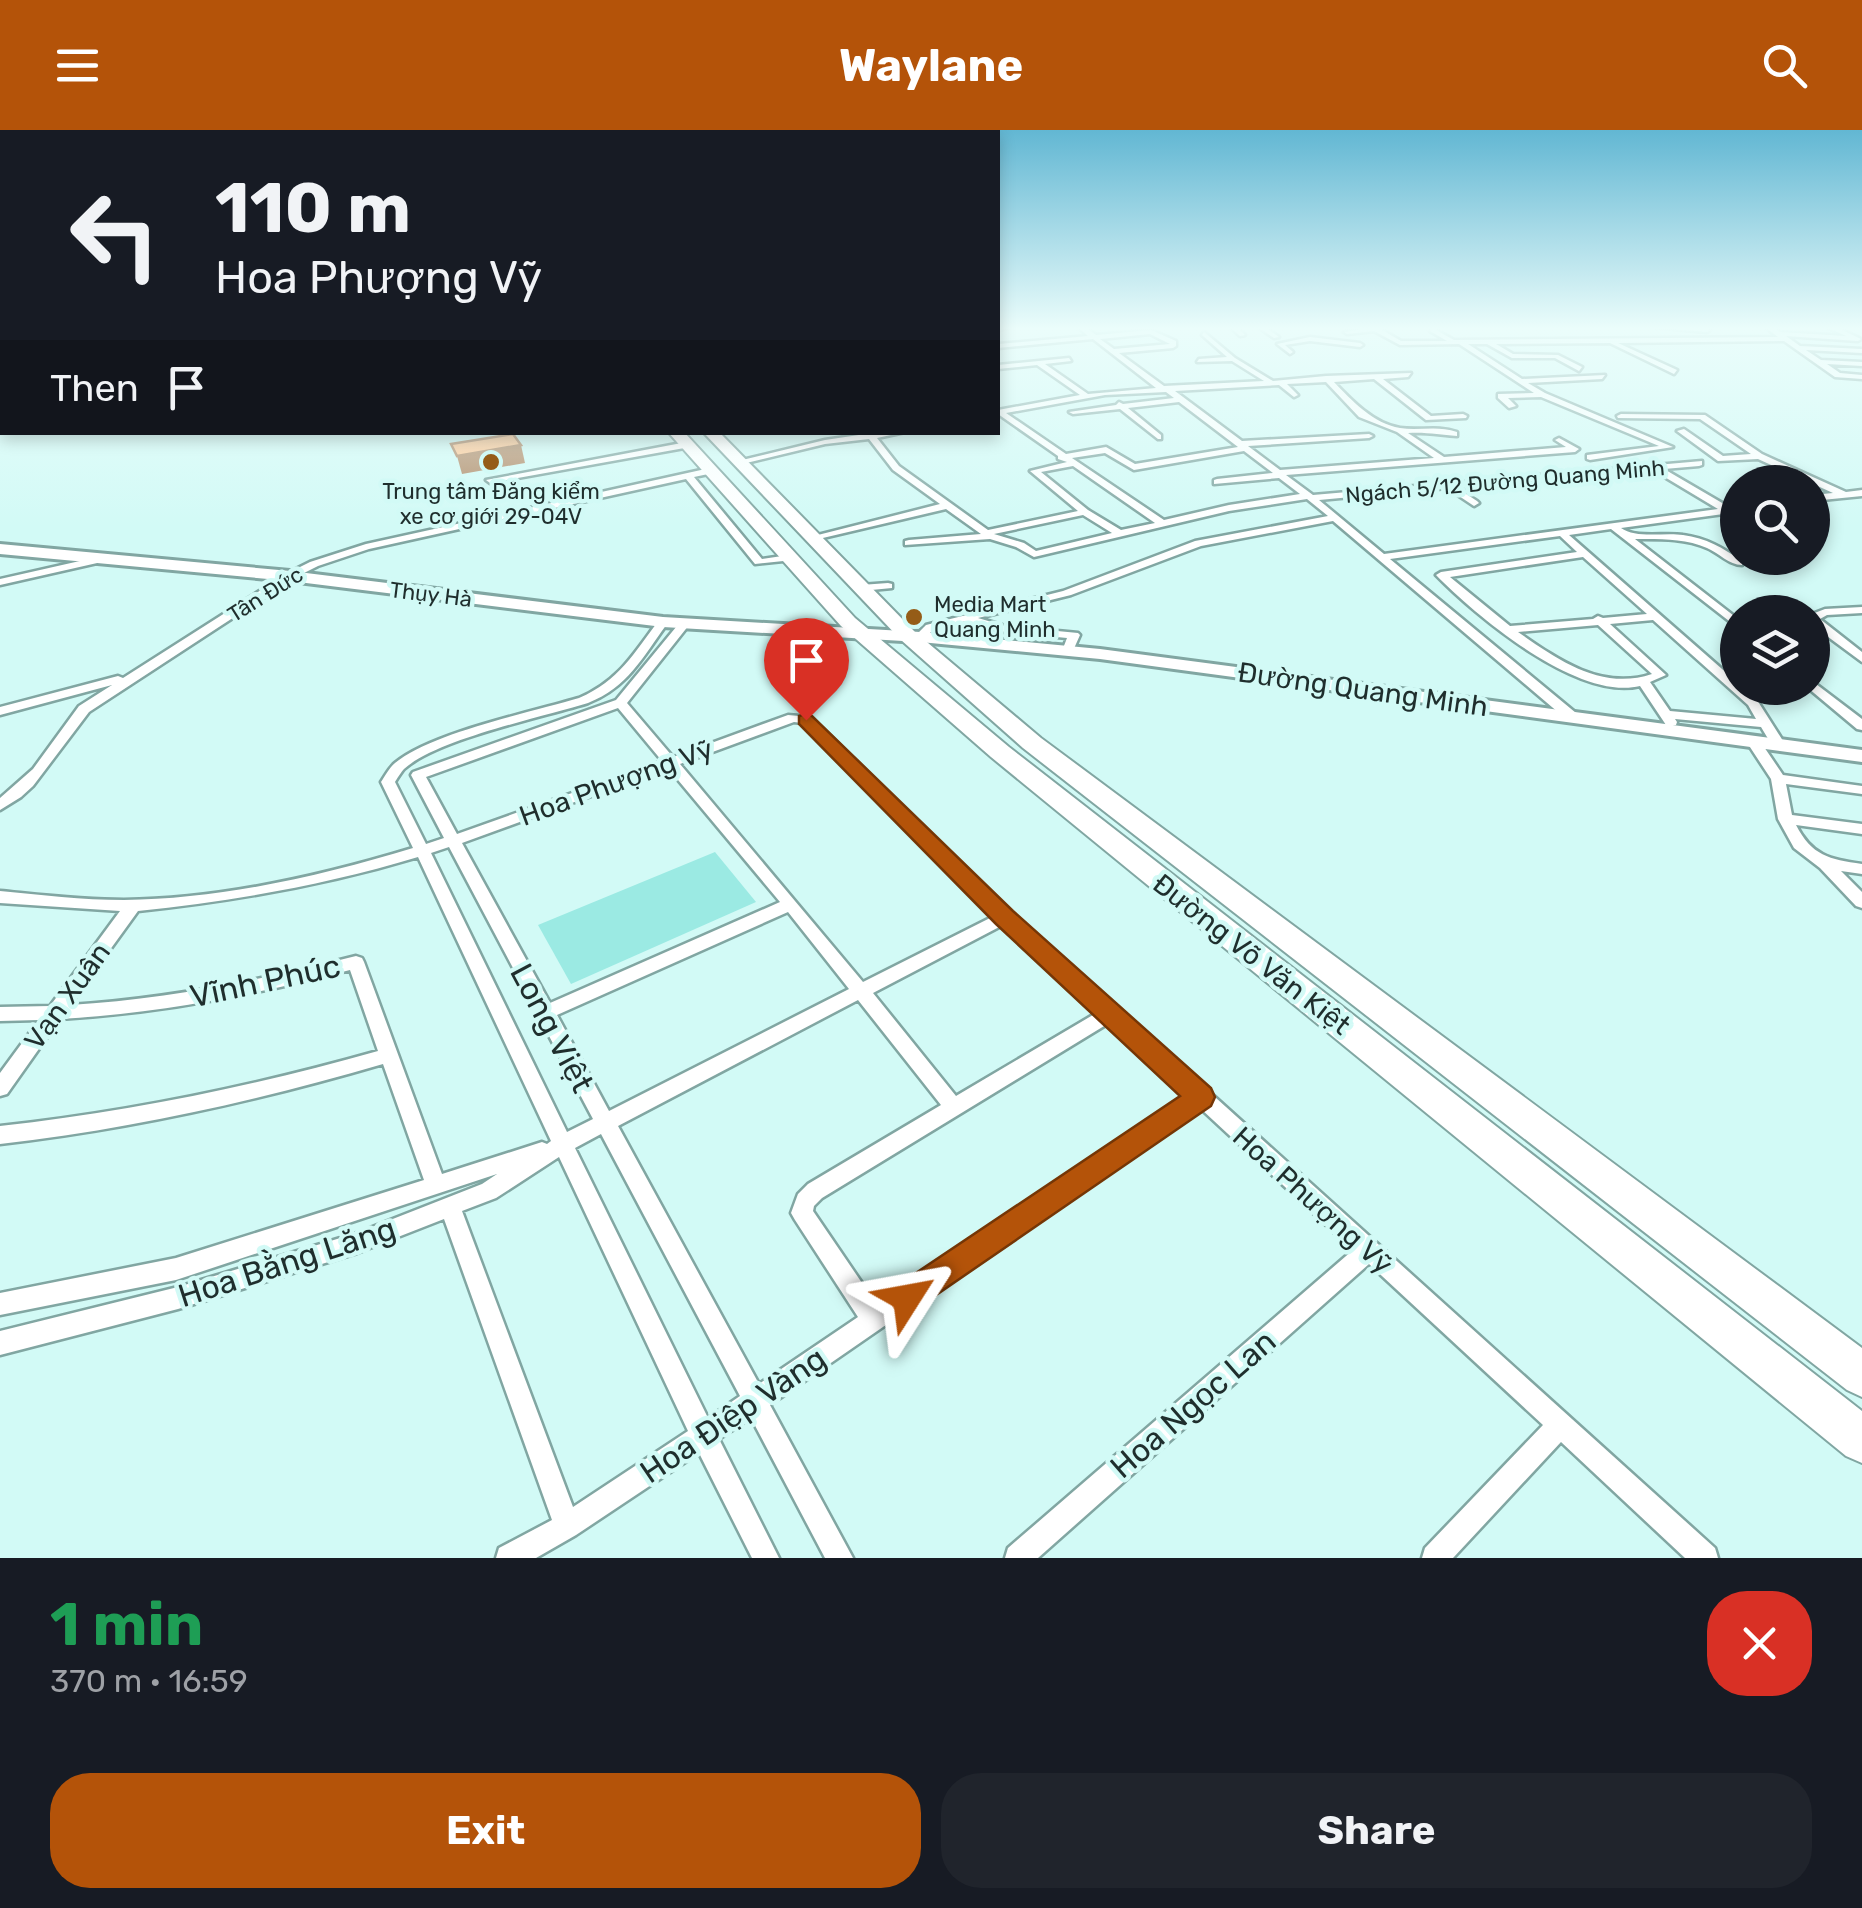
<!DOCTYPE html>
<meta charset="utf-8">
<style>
body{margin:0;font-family:Rubik,sans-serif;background:#20242c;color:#f1f3f6;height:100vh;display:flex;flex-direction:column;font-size:38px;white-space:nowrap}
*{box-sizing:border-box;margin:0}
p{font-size:32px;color:#9ea1a6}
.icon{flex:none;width:55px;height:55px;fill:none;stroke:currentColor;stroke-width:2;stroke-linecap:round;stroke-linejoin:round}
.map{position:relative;height:1428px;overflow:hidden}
.panel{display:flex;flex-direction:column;background:#171b24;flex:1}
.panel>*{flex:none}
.hud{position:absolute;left:0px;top:0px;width:1000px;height:305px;box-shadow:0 5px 15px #0003;background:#171b24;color:#f1f3f6;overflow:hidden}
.fabs{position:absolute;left:1720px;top:335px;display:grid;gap:20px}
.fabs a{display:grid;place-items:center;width:110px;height:110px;border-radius:50%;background:#171b24;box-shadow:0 5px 15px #0003;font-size:50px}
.pin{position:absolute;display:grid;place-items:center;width:85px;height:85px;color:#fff;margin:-102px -42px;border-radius:50% 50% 50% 0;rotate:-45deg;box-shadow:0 0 10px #0007}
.pin .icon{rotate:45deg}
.me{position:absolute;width:110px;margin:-55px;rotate:56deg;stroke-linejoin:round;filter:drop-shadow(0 0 8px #0008)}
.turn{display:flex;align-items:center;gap:35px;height:210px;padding:0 50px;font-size:45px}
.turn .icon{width:130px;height:130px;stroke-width:2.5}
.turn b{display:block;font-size:70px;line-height:85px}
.then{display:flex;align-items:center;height:95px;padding:0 50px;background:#0003;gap:20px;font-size:38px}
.round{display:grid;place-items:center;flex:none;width:105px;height:105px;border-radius:40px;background:#20242c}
.overview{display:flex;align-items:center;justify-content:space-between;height:170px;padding:0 50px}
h1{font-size:60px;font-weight:700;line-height:75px;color:#1e9e55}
.action{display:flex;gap:20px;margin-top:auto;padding:20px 50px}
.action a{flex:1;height:115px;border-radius:40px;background:#b45309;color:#fff;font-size:40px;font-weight:700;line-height:115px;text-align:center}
.action a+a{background:#20242c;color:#f1f3f6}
header{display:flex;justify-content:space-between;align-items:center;height:130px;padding:0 50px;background:#b45309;color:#fff;font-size:45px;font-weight:700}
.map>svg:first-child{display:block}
.green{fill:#9beae3}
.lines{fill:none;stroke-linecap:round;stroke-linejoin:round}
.street-casing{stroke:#81a6a2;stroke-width:5}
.secondary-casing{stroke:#81a6a2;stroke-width:6}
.highway-casing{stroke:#81a6a2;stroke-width:4}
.street{fill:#fff;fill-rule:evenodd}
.secondary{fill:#fff;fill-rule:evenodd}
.highway{fill:#fff;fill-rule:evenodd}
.shaded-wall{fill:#b28d6a}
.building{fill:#ffca97;stroke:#b28d6a;stroke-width:2.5}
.route{fill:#b45309;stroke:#753606;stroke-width:2.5}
.poi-dot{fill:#955c17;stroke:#d2faf6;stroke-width:4}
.labels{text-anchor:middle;stroke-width:9;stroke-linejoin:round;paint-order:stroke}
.far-street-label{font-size:22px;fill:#1f2e2d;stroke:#d2faf6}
.far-poi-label{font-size:22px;fill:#1f2e2d;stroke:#d2faf6}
.street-label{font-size:28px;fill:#1f2e2d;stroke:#d2faf6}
.near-street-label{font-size:32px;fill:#1f2e2d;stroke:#d2faf6}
</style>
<header><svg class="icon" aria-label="menu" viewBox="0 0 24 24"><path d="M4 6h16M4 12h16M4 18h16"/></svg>Waylane<svg class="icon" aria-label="search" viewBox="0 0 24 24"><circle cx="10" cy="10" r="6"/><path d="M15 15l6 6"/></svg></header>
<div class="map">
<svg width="1862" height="1428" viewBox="0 0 1862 1428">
<rect width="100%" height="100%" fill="#d2faf6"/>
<polygon class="green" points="715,722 756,772 571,854 538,795"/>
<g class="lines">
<g class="street-casing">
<g id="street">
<polygon points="998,197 1011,197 998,200"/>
<path d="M1078 197H1085L1096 205 1151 200 1176 211V216L1173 218 1119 223 1164 256 1264 251 1232 231 1197 232 1199 229 1227 227 1202 205 1204 202 1235 228 1273 251 1326 246 1411 243 1408 247 1383 249 1431 286 1463 284 1467 286 1466 288 1426 290 1374 249 1334 252C1351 270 1374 294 1400 298 1420 301 1437 295 1457 302V306C1440 305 1428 302 1408 303L1444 327 1566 317 1555 310 1559 308 1579 319 1575 322 1286 345 1313 365 1702 331V335L1699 336 1664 339 1729 377 1738 376V382L1621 398C1636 409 1665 402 1683 405 1706 408 1723 418 1742 431V435C1729 435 1719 423 1707 418 1684 408 1659 409 1635 409L1738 489V498L1611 399 1569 405 1738 553V558H1743L1757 570 1785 614 1778 618 1773 617 1761 597 1675 589 1677 592 1676 595H1666L1640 556C1578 571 1477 487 1436 445L1441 442 1577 422 1560 406 1390 429 1576 583 1577 586 1571 590 1566 589 1333 391 1201 416 1071 465 978 488 1005 496 1078 503 1080 505 1072 523 1068 525 1062 521 1067 508 1005 502 966 491 934 499 924 509H916L914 507 926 495 1063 461 1195 411 1328 386 1307 369 1229 381 1034 427 1016 417 990 409 905 415V411L909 410 981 404 946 379 810 411V407L940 374 893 340 869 309 825 314 738 335 734 332 825 310 879 302H905L877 308 899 336 988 400 1078 381 1030 341 1067 332 1058 329V326L998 284V280L1080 265 1037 235 998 239V235L1069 228 1071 231 1045 234 1088 264 1156 258 1093 209 998 218V214L1088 206ZM1150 204 1170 214 1114 219 1100 209ZM1326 252 1359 287 1397 302 1434 328 1280 340 1248 316 1369 308 1373 306 1369 304 1242 311 1175 261 1279 255 1294 267 1298 265 1287 254ZM1166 262 1174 268 1123 274 1119 272 1116 275 1069 282 1073 284 1120 279 1158 309H1161V305L1128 278 1179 272 1238 317 1135 334 1106 317 1066 324 1006 283 1105 265ZM1244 321 1273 343 1217 349 1214 350V354L1279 348 1300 364 1229 375 1164 390 1072 328 1105 323 1134 340ZM1073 336 1155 393 1121 400 1088 380 1041 342ZM1653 340 1718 379 1384 424 1319 370 1447 358 1474 376 1479 373 1477 371 1457 358ZM1083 385 1112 403 1036 421 1024 413 994 404ZM1583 427 1647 484 1603 488 1598 486 1593 489 1510 496 1450 447ZM1653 490 1748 575 1756 589 1670 581 1650 552 1666 545 1610 494ZM1598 495 1652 544C1602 561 1558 530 1518 502Z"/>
<polygon points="1230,197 1237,197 1245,205 1240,206"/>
<polygon points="1258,197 1265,197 1279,207 1274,208"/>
<polygon points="1377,197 1401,211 1447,211 1430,201 1431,197 1438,197 1436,200 1454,210 1778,207 1765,197 1772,197 1780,202 1846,206 1827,197 1836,197 1861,209 1858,211 1786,206 1800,216 1862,219 1862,223 1806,220 1821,230 1862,232 1862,236 1827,234 1840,243 1862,245 1862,249 1835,247 1784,211 1618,213 1677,240 1674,244 1610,213 1496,214 1513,224 1558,225 1582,237 1579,241 1555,228 1512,228 1487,214 1468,214 1522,249 1605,245 1602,249 1528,253 1545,263 1673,317 1590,330 1587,329 1587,325 1659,316 1541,267 1508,268 1516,276 1509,278 1498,268 1498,264 1534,263 1459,214 1400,215 1374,201 1347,204 1344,202"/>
<polygon points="1653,197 1690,197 1710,200 1707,202"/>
<polygon points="1310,207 1360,213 1363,215 1360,217 1310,211 1285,215 1293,222 1290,224 1277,214"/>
<rect x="0" y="262" width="2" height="4"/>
<polygon points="1621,284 1705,285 1762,324 1846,362 1862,360 1862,366 1812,371 1812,365 1833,363 1758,329 1718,331 1677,301 1684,299 1723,326 1751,324 1700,289 1618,288 1617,286"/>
<polygon points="687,312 691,315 690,317 490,353 486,350"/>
<polygon points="710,338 713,339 713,343 694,347 762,429 789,425 793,426 793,430 755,434 686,349 369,419 318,436 294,448 89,582 33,656 21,667 0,680 0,668 33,639 79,576 112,555 0,585 0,577 118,546 123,548 286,444 310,432 366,414"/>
<polygon points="102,426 106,427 106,431 0,455 0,449"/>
<polygon points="888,453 892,454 892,458 861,461 856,458 861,455"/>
<polygon points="1862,477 1862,483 1827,485 1820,489 1862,522 1862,532 1812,495 1812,484 1825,479"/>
<path d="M663 489 667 490V494C642 528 628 557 588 573 543 587 437 609 404 639 402 641 396 650 395 652L426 714 444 708 411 645 413 642 616 570 681 491H689V495L627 573 673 627 788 585 811 587 1011 783 1715 1418 1718 1428H1685L1561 1312 1453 1428H1422L1425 1418 1543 1295 1369 1134 1038 1428H1005L1008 1418 1353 1120 1200 978 770 1275 853 1428H825L751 1288 719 1309 779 1428H752L699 1323 576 1405 536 1428H496L499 1418 552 1390 444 1089 357 1123 178 1179 0 1225V1201L178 1157 357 1103 482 1054 497 1044 176 1150 0 1185V1163L176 1128 424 1050 383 934C257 971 131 999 0 1014V996C129 982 254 956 378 921L350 840C255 865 158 883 60 889L7 964 0 966V943L39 890 0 891V877L50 876 120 781 0 773V761C41 765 82 770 124 770 221 769 321 746 413 718L381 652C385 646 389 638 395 633 430 603 532 582 579 568 619 551 634 523 659 490ZM618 578 662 631 457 704 426 647ZM794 592 802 593 994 786 863 852 680 634ZM668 638 780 772 550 873 462 713ZM449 717 593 989 567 1002 431 723ZM418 727 551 1011 547 1014 542 1012 442 1044 364 832 362 828 356 826C262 850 167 869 70 875L138 781C234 771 325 755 418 727ZM788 782 849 859 609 981 557 885ZM1003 795 1098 882 956 966 873 863ZM858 870 941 975 808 1054 798 1064 791 1083 795 1090 858 1187 759 1254 618 996ZM1109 893 1187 966 877 1175 813 1081 814 1076 822 1068ZM601 1004 740 1266 708 1288 575 1018ZM559 1027 688 1301 573 1377 462 1081 496 1068Z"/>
<polygon points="1812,551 1862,589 1862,600 1857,599 1808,558 1812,558"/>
<path d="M1753 607 1758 608 1783 645 1862 656V664L1786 654 1792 685 1862 694V704L1796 695C1812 726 1829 729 1862 734V744L1841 741 1862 762V778L1856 776 1820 738 1794 718 1778 689 1771 649 1746 611Z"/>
</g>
</g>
<g class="secondary-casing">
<polygon id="secondary" points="0,414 290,441 663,487 920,502 1100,519 1862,620 1862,632 1100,529 920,512 663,497 290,451 0,424"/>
</g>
<g class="highway-casing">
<g id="highway">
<polygon points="668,302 684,302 855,488 1009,617 1862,1281 1862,1333 1846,1326 991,627 841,496"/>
<polygon points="703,302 719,302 915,502 1041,608 1862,1218 1862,1267 1847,1260 1023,618 901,510"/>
</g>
</g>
<use href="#street" class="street"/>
<use href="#secondary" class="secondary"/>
<use href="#highway" class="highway"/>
</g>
<polygon class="shaded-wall" points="521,315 525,333 462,344 457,326"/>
<polygon class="building" points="513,304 521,315 457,326 451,314"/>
<linearGradient id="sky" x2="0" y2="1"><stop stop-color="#62b7d3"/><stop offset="0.5" stop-color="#ebfdfb"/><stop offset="1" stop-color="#ebfdfb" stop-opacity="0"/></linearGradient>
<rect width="1862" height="397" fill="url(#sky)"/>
<polygon class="route" points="806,584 812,586 1013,781 1211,958 1215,967 1211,976 907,1185 895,1180 890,1168 895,1157 1180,966 996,794 799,594 799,586"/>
<g class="poi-dot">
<circle cx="491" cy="332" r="10"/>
<circle cx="914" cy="487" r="10"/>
</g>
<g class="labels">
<g class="far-street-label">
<text transform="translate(1505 351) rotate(-5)" y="8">Ngách 5/12 Đường Quang Minh</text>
<text transform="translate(265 464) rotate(-32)" y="8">Tân Đức</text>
<text transform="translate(431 464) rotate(7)" y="8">Thụy Hà</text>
</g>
<g class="far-poi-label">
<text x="491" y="369">Trung tâm Đăng kiểm<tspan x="491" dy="25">xe cơ giới 29-04V</tspan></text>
<text x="934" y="482" text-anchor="start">Media Mart<tspan x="934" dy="25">Quang Minh</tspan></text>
</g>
<g class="street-label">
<text transform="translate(1363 559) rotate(8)" y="10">Đường Quang Minh</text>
<text transform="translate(616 652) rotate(-20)" y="10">Hoa Phượng Vỹ</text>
<text transform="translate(1252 824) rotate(38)" y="10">Đường Võ Văn Kiệt</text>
<text transform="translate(67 866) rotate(-54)" y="10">Vạn Xuân</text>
<text transform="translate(1313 1070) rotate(42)" y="10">Hoa Phượng Vỹ</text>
</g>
<g class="near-street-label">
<text transform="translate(265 851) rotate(-12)" y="11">Vĩnh Phúc</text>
<text transform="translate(552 898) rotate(62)" y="11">Long Việt</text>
<text transform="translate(287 1132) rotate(-18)" y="11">Hoa Bằng Lăng</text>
<text transform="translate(1193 1274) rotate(-41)" y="11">Hoa Ngọc Lan</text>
<text transform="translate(733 1285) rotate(-34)" y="11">Hoa Điệp Vàng</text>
</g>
</g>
</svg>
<div class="fabs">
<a><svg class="icon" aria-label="search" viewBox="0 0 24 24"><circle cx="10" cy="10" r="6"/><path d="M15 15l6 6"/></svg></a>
<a><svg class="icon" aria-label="layers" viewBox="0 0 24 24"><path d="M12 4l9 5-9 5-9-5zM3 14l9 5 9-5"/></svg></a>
</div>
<div class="pin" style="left:806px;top:590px;background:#d93025"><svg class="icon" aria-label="arrive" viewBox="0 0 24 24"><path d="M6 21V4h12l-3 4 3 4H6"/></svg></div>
<svg class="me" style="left:907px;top:1168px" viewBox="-20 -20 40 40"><path d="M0-17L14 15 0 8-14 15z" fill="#b45309" stroke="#fff" stroke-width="4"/></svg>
<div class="hud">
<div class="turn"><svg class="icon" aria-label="left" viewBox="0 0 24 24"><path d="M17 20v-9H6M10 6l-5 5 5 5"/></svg><div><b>110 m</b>Hoa Phượng Vỹ</div></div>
<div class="then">Then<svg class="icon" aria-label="arrive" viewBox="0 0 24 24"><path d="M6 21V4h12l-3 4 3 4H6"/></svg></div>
</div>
</div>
<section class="panel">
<div class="overview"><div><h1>1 min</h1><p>370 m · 16:59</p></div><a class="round" style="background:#d93025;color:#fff"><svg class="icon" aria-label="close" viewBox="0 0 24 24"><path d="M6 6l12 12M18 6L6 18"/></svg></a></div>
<div class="action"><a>Exit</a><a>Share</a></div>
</section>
